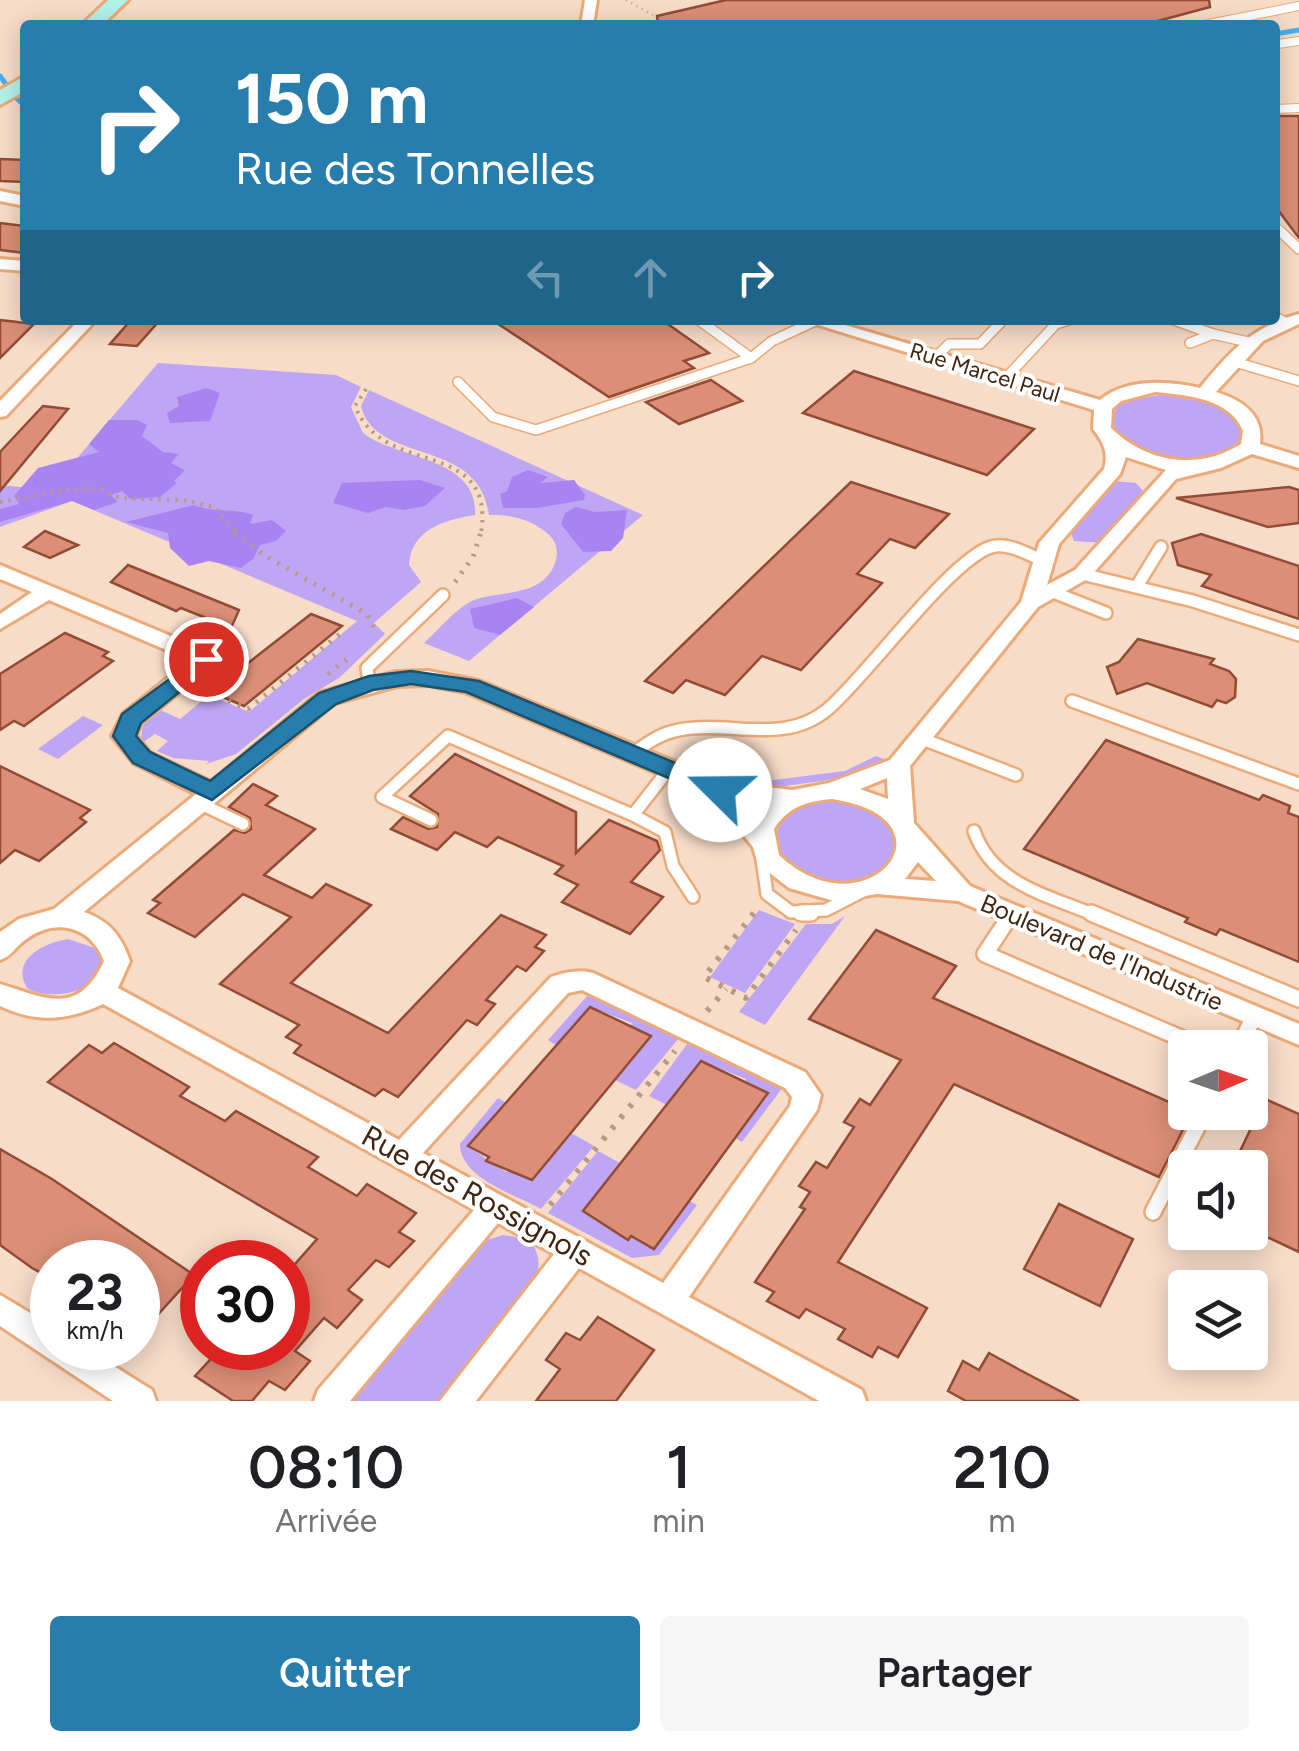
<!DOCTYPE html>
<html lang="fr">
<meta charset="utf-8">
<style>
body{margin:0;font-family:Figtree,sans-serif;background:#f6f6f6;color:#202124;height:100vh;display:flex;flex-direction:column;font-size:38px;white-space:nowrap}
*{box-sizing:border-box;margin:0}
p{font-size:32px;color:#757577}
.icon{flex:none;width:55px;height:55px;fill:none;stroke:currentColor;stroke-width:2;stroke-linecap:round;stroke-linejoin:round}
.map{position:relative;height:1401px;overflow:hidden}
.side{display:flex;flex-direction:column;background:#fff;flex:1}
.side>*{flex:none}
.hud{position:absolute;left:20px;top:20px;width:1260px;height:305px;border-radius:10px;box-shadow:0 5px 25px #0003;background:#277dac;color:#fff;overflow:hidden}
.needle{width:65px;rotate:88deg}
.tools{position:absolute;left:1168px;top:1030px;display:grid;gap:20px}
.tools a{display:grid;place-items:center;width:100px;height:100px;border-radius:10px;background:#fff;box-shadow:0 5px 25px #0003;font-size:50px}
.speed{position:absolute;left:30px;top:1240px;display:flex;gap:20px;font-size:50px;font-weight:700;text-align:center}
.speed>*{display:grid;place-content:center;width:130px;height:130px;border-radius:50%;background:#fff;box-shadow:0 5px 25px #0003;line-height:1}
.speed small{font-size:25px;font-weight:400}
.speed .limit{border:15px solid #d22;background:#fff;color:#111}
.pin{position:absolute;display:grid;place-items:center;width:85px;height:85px;color:#fff;margin:-42px;border:5px solid #fff;border-radius:50%;box-shadow:0 2px 10px #0007}
.me{position:absolute;width:110px;margin:-55px;rotate:292deg;stroke-linejoin:round;filter:drop-shadow(0 0 8px #0008)}
.turn{display:flex;align-items:center;gap:35px;height:210px;padding:0 50px;font-size:45px}
.turn .icon{width:130px;height:130px;stroke-width:2.5}
.turn b{display:block;font-size:70px;line-height:85px}
.lanes{display:flex;align-items:center;height:95px;padding:0 50px;background:#0003;justify-content:center;gap:50px;direction:ltr}
.lanes .off{opacity:.35}
.eta{display:flex;justify-content:space-evenly;align-items:center;height:170px;text-align:center}
.eta b{font-size:60px;font-weight:600;line-height:70px}
.primary-button{display:flex;gap:20px;margin-top:auto;padding:20px 50px}
.primary-button a{flex:1;height:115px;border-radius:10px;background:#277dac;color:#fff;font-size:40px;font-weight:600;line-height:115px;text-align:center}
.primary-button a+a{background:#f6f6f6;color:#202124}
.map>svg:first-child{display:block}
.green{fill:#bea6f5}
.forest{fill:#aa83f3}
.lines{fill:none;stroke-linecap:round;stroke-linejoin:round}
.stream{stroke:#46b0ed;stroke-width:5}
.building{fill:#dc8f76;stroke:#924c36;stroke-width:2.5}
.lane-far3-casing{stroke:#ebaa78;stroke-width:10}
.lane-far2-casing{stroke:#ebaa78;stroke-width:12}
.lane-far1-casing{stroke:#ebaa78;stroke-width:16}
.lane-casing{stroke:#ebaa78;stroke-width:20}
.street-casing{stroke:#ebaa78;stroke-width:6}
.secondary-casing{stroke:#ebaa78;stroke-width:6}
.path-far3{stroke:#b59b87;stroke-width:2.5;stroke-dasharray:1 5;stroke-linecap:butt}
.path-far2{stroke:#b59b87;stroke-width:4;stroke-dasharray:2.5 6;stroke-linecap:butt}
.path-far1{stroke:#b59b87;stroke-width:5;stroke-dasharray:2.5 8;stroke-linecap:butt}
.path{stroke:#b59b87;stroke-width:6;stroke-dasharray:4 10;stroke-linecap:butt}
.lane-far3{stroke:#fff;stroke-width:8}
.lane-far2{stroke:#fff;stroke-width:9}
.lane-far1{stroke:#fff;stroke-width:11}
.lane{stroke:#fff;stroke-width:15}
.street{fill:#fff;fill-rule:evenodd}
.secondary{fill:#b3f2e9;fill-rule:evenodd}
.route{fill:#277dac;stroke:#195170;stroke-width:2.5}
.labels{text-anchor:middle;stroke-width:8;stroke-linejoin:round;paint-order:stroke}
.far-street-label{font-size:22px;fill:#3f2511;stroke:#fff}
.street-label{font-size:25px;fill:#3f2511;stroke:#fff}
.near-street-label{font-size:30px;fill:#3f2511;stroke:#fff}
</style>
<div class="map">
<svg width="1299" height="1401" viewBox="0 0 1299 1401">
<rect width="100%" height="100%" fill="#f7dcc8"/>
<g class="green">
<path d="M158 363 336 375 361 387 351 407 363 433C396 459 479 457 475 515 445 520 411 529 409 565L421 582 374 623 385 634 339 678 304 699 236 754 206 764 209 761 173 758 157 751 168 741 155 734 142 743C140 728 144 719 156 708L180 719 209 695 249 712 357 621 72 501 0 527V485L50 490Z"/>
<path d="M369 390 643 515 469 661 424 643C438 631 459 604 477 599 504 591 546 596 556 560 559 549 555 540 547 533 531 519 509 514 489 515 479 436 376 466 361 406Z"/>
<path d="M1173 393C1204 397 1226 404 1246 429L1241 446C1230 451 1216 459 1204 461 1173 467 1116 451 1111 416L1123 401Z"/>
<polygon points="1115,481 1136,483 1144,492 1103,543 1074,541 1070,531"/>
<polygon points="83,716 103,725 58,759 38,749"/>
<polygon points="680,755 757,782 845,771 876,756 884,759 842,778 778,787 736,785 684,764"/>
<path d="M832 797 884 814 898 836 896 859C859 891 796 895 774 842L782 816 813 799Z"/>
<polygon points="759,910 795,924 745,993 710,977"/>
<polygon points="845,916 765,1025 739,1012 806,924 832,924"/>
<path d="M68 939 98 949C118 989 53 1004 27 988 10 959 44 943 68 939Z"/>
<polygon points="589,994 679,1038 636,1090 615,1080 650,1037 630,1026 632,1023 590,1007 556,1045 548,1040"/>
<polygon points="690,1040 783,1087 742,1142 735,1138 746,1079 701,1061 667,1105 649,1096"/>
<path d="M498 1098 506 1103 468 1146 506 1172 510 1169 532 1180 571 1133 594 1146 541 1209C514 1194 460 1178 460 1144Z"/>
<polygon points="598,1151 620,1163 583,1211 627,1240 631,1236 654,1249 690,1201 697,1205 659,1255 632,1258 548,1213"/>
<path d="M503 1235 529 1239C541 1255 540 1266 535 1284L440 1401H349L481 1242Z"/>
</g>
<g class="forest">
<polygon points="206,388 220,393 210,421 170,423 167,413 179,406 177,397"/>
<polygon points="109,420 137,420 147,425 142,436 163,452 179,454 171,463 185,470 174,481 177,483 160,497 130,499 122,491 111,495 118,502 94,510 72,501 0,522 0,509 19,504 14,496 38,468 99,452 89,444"/>
<polygon points="528,470 548,477 540,483 574,480 585,495 584,500 537,508 503,508 500,494 507,491 512,477"/>
<polygon points="420,480 445,488 425,506 403,510 386,507 368,513 333,503 342,483"/>
<path d="M194 505C216 514 232 507 253 515L250 524 272 520 286 531 276 541 260 545 253 559 241 568 209 561 189 566 170 548 168 533 126 522Z"/>
<polygon points="576,507 595,512 627,510 623,538 611,551 583,552 561,524 565,513"/>
<polygon points="517,598 534,607 500,635 474,628 470,609"/>
</g>
<g class="lines">
<g class="stream">
<polyline points="1275,34 1299,30"/>
<polyline points="0,76 8,87"/>
<polyline points="16,98 25,106"/>
</g>
</g>
<g class="building">
<polygon points="726,0 1209,0 1210,7 1143,25 658,25 657,16"/>
<polygon points="1275,116 1299,116 1299,238 1275,206"/>
<polygon points="0,159 25,160 25,182 0,181"/>
<polygon points="0,223 25,226 25,253 0,250"/>
<polygon points="0,320 34,324 0,358"/>
<polygon points="131,320 160,320 137,346 110,344"/>
<polygon points="492,320 662,320 709,353 684,361 694,368 609,397"/>
<polygon points="854,371 1034,429 987,475 803,413"/>
<polygon points="711,380 742,401 679,424 646,402"/>
<polygon points="43,406 68,409 0,491 0,452"/>
<polygon points="851,482 949,514 915,548 890,539 857,574 882,583 801,670 762,656 725,695 686,680 673,693 645,681"/>
<polygon points="1289,487 1299,490 1299,523 1268,527 1176,498"/>
<polygon points="45,531 78,545 50,558 24,547"/>
<polygon points="1201,534 1299,566 1299,619 1202,586 1211,575 1178,565 1172,543"/>
<polygon points="128,565 239,610 231,628 181,608 176,611 111,582"/>
<polygon points="311,614 342,626 244,706 211,692"/>
<polygon points="65,633 108,652 103,656 113,661 24,726 14,721 0,730 0,674"/>
<polygon points="1138,639 1214,659 1210,664 1229,671 1236,679 1235,697 1226,703 1217,700 1212,707 1147,683 1117,694 1107,667 1119,662"/>
<polygon points="1106,740 1259,800 1263,795 1290,806 1288,813 1299,817 1299,962 1220,929 1216,935 1185,922 1188,918 1024,849"/>
<polygon points="455,754 576,812 576,853 609,820 657,841 660,850 631,882 663,897 630,934 562,902 578,885 555,874 563,866 498,837 487,847 455,832 437,850 391,829 403,817 428,829 437,827 438,814 410,796"/>
<polygon points="0,766 90,810 80,818 86,822 39,861 15,850 0,863"/>
<polygon points="253,784 277,796 266,805 315,829 264,875 312,898 326,884 371,905 291,983 388,1033 501,915 546,935 535,947 544,951 526,971 517,966 486,1000 495,1004 477,1025 467,1020 398,1097 383,1089 375,1096 294,1053 301,1045 286,1037 299,1025 220,984 291,917 243,894 195,937 148,913 160,903 153,900 234,830 245,833 251,829 250,818 229,807"/>
<polygon points="876,930 956,966 933,998 1192,1112 1159,1177 954,1084 838,1262 927,1308 898,1357 878,1347 872,1357 838,1339 845,1329 806,1309 799,1318 767,1301 774,1292 755,1282 805,1209 800,1207 810,1192 799,1186 816,1162 827,1168 854,1127 844,1122 860,1099 870,1105 901,1060 809,1019"/>
<polygon points="590,1007 651,1036 532,1180 486,1161 489,1157 468,1146"/>
<polygon points="114,1043 189,1087 180,1096 225,1121 236,1111 318,1157 308,1167 357,1196 367,1184 416,1213 399,1232 414,1241 389,1267 376,1260 348,1290 362,1300 337,1328 324,1318 295,1351 310,1361 285,1390 269,1381 252,1401 233,1401 195,1376 221,1348 288,1348 288,1272 317,1239 48,1082 89,1045 102,1053"/>
<polygon points="701,1061 768,1093 654,1249 631,1236 628,1240 583,1211"/>
<polygon points="1265,1099 1299,1114 1299,1252 1250,1229 1250,1168 1232,1168"/>
<polygon points="0,1149 52,1179 194,1275 151,1322 138,1313 138,1262 52,1262 45,1275 32,1268 0,1245"/>
<polygon points="1059,1204 1133,1239 1100,1306 1024,1269"/>
<polygon points="598,1317 654,1350 616,1401 536,1401 560,1369 546,1360 566,1333 580,1340"/>
<polygon points="989,1353 1018,1369 1079,1401 966,1401 948,1391 963,1361 979,1370"/>
</g>
<g class="lines">
<g class="lane-far3-casing">
<g id="lane-far3">
<polyline points="1204,25 1299,6"/>
<polyline points="1278,44 1299,41"/>
<polyline points="1275,109 1299,108"/>
<polyline points="1275,226 1285,235"/>
</g>
</g>
<g class="lane-far2-casing">
<g id="lane-far2">
<polyline points="1282,233 1299,249"/>
<polyline points="1275,317 1285,322"/>
<polyline points="1174,320 1213,334"/>
<polyline points="1190,343 1213,334 1248,342"/>
<polyline points="751,358 772,341 813,322"/>
<polyline points="935,358 949,344 980,344 1003,320"/>
<polyline points="1232,361 1299,381"/>
<polyline points="1005,379 1056,324 1069,320"/>
<polyline points="458,382 493,417 536,430 751,358 699,320"/>
</g>
</g>
<g class="lane-far1-casing">
<g id="lane-far1">
<polyline points="1082,574 1193,601 1299,635"/>
<polyline points="1137,586 1161,547"/>
<polyline points="1053,592 1106,613"/>
<polyline points="369,683 367,668 443,595"/>
<polyline points="1072,701 1299,784"/>
<polyline points="920,738 1016,775"/>
<path d="M632 754C647 743 661 733 679 730 729 720 785 746 828 709 866 677 951 559 991 547 1008 542 1027 554 1042 560"/>
<polyline points="669,769 633,815 665,832 673,866 693,897"/>
<polyline points="199,803 243,824"/>
<polyline points="431,820 382,797 448,736 633,815"/>
<path d="M974 831C993 885 1048 895 1097 916"/>
<polyline points="761,852 767,894 791,912 826,910 863,891"/>
</g>
</g>
<g class="lane-casing">
<g id="lane">
<polyline points="801,913 811,913"/>
<polyline points="1012,913 985,954 1204,1048"/>
<polyline points="1091,913 1299,999"/>
<polyline points="1239,1048 1254,1016"/>
<polyline points="1153,1212 1205,1112"/>
</g>
</g>
<g class="street-casing">
<g id="street">
<polygon points="585,0 597,0 593,25 581,25"/>
<polygon points="0,191 25,196 25,206 0,201"/>
<polygon points="0,259 25,261 25,271 0,269"/>
<path d="M1299 314V324L1263 341 1216 392C1242 400 1264 414 1260 444L1299 456V468L1252 454 1221 468 1176 479 1089 578 1038 607 910 766 914 823 970 886 1299 1024V1045L958 901 877 894 834 901 789 888 758 864 753 847 712 796 465 692 428 685 397 686 335 703 84 912C110 921 121 936 130 961L118 988 399 1140 551 977C564 973 579 969 593 973L805 1072 821 1095 817 1110 689 1297 862 1390 866 1401H819L579 1268 476 1401H440L554 1254 498 1223 350 1401H314L318 1390 474 1210 103 1004C67 1021 36 1023 0 1006V984C46 998 78 1017 104 961 91 926 55 917 25 940 15 947 12 956 0 960V932L19 919 54 909 196 794 134 763 112 736 123 714 190 660 49 600 0 629V614L32 592 0 579V565L214 654 217 659 214 664 141 723 136 735 150 753 211 782 319 693 396 672 428 671 479 681 724 782 793 790 829 783 890 760 1021 602 1039 543 1104 469C1109 452 1103 442 1093 429L1094 410 802 320H828L1100 400C1127 378 1168 381 1200 388 1229 352 1253 326 1299 314ZM1155 392C1186 395 1230 398 1243 431L1241 444C1198 471 1147 463 1111 428L1112 409 1121 401ZM1126 457 1166 470 1075 570 1047 585 1059 544 1120 474ZM887 778 888 799 860 789ZM832 799C964 819 866 937 779 855L774 829C788 807 807 801 832 799ZM741 800 768 803 756 818ZM918 862 936 881 905 879ZM582 990 785 1088 792 1097 790 1106 663 1283 423 1153 568 993Z"/>
<polygon points="79,320 96,320 6,416 0,417 0,401"/>
<polygon points="0,1295 52,1326 52,1348 85,1348 152,1390 156,1401 113,1401 0,1326"/>
</g>
</g>
<g class="secondary-casing">
<g id="secondary">
<polygon points="108,0 128,0 102,25 82,25"/>
<polygon points="25,76 25,91 0,105 0,90"/>
</g>
</g>
<polyline class="path-far3" points="626,0 653,15"/>
<g class="path-far2">
<path d="M366 389 355 406C384 480 496 435 481 534"/>
<polyline points="0,502 64,490 100,489 120,498 183,500 214,507 238,534"/>
</g>
<g class="path-far1">
<polyline points="235,532 267,557 367,614 375,630"/>
<polyline points="455,582 473,557 481,532"/>
<polyline points="328,674 351,656"/>
<polyline points="209,693 248,709 340,634"/>
<polyline points="752,916 758,908"/>
</g>
<g class="path">
<polyline points="754,913 704,977 746,998 796,930"/>
<polyline points="707,1011 726,989"/>
<polyline points="550,1205 675,1051"/>
</g>
<use href="#lane-far3" class="lane-far3"/>
<use href="#lane-far2" class="lane-far2"/>
<use href="#lane-far1" class="lane-far1"/>
<use href="#lane" class="lane"/>
<use href="#street" class="street"/>
<use href="#secondary" class="secondary"/>
</g>
<polygon class="route" points="206,652 214,654 214,664 141,723 136,736 150,752 210,781 319,693 369,676 411,671 479,681 728,785 732,790 720,798 711,796 466,692 411,684 373,690 336,704 212,800 133,763 113,736 122,714"/>
<g class="labels">
<g class="far-street-label">
<text transform="translate(985 372) rotate(17)" y="8">Rue Marcel Paul</text>
</g>
<g class="street-label">
<text transform="translate(1102 952) rotate(23)" y="9">Boulevard de l'Industrie</text>
</g>
<g class="near-street-label">
<text transform="translate(477 1196) rotate(29)" y="10">Rue des Rossignols</text>
</g>
</g>
</svg>
<div class="tools">
<a><svg class="needle" viewBox="-14 -14 28 28"><path d="M0-13l5 13h-10z" fill="#e53935"/><path d="M0 13l5-13h-10z" fill="#757577"/></svg></a>
<a><svg class="icon" aria-label="sound" viewBox="0 0 24 24"><path d="M4 9h4l5-4v14l-5-4H4zM17 9q2 3 0 6"/></svg></a>
<a><svg class="icon" aria-label="layers" viewBox="0 0 24 24"><path d="M12 4l9 5-9 5-9-5zM3 14l9 5 9-5"/></svg></a>
</div>
<div class="speed"><div>23<small>km/h</small></div><div class="limit">30</div></div>
<div class="pin" style="left:206px;top:659px;background:#d93025"><svg class="icon" aria-label="arrive" viewBox="0 0 24 24"><path d="M6 21V4h12l-3 4 3 4H6"/></svg></div>
<svg class="me" style="left:720px;top:790px" viewBox="-20 -20 40 40"><circle r="19" fill="#fff"/><path d="M0-13L10 11 0 6-10 11z" fill="#277dac"/></svg>
<div class="hud">
<div class="turn"><svg class="icon" aria-label="right" viewBox="0 0 24 24"><path d="M7 20v-9h11M14 6l5 5-5 5"/></svg><div><b>150 m</b>Rue des Tonnelles</div></div>
<div class="lanes"><svg class="icon off" aria-label="left" viewBox="0 0 24 24"><path d="M17 20v-9H6M10 6l-5 5 5 5"/></svg><svg class="icon off" aria-label="ahead" viewBox="0 0 24 24"><path d="M12 20V5M6 11l6-6 6 6"/></svg><svg class="icon" aria-label="right" viewBox="0 0 24 24"><path d="M7 20v-9h11M14 6l5 5-5 5"/></svg></div>
</div>
</div>
<section class="side">
<div class="eta">
<div><b>08:10</b><p>Arrivée</p></div>
<div><b>1</b><p>min</p></div>
<div><b>210</b><p>m</p></div>
</div>
<div class="primary-button"><a>Quitter</a><a>Partager</a></div>
</section>
